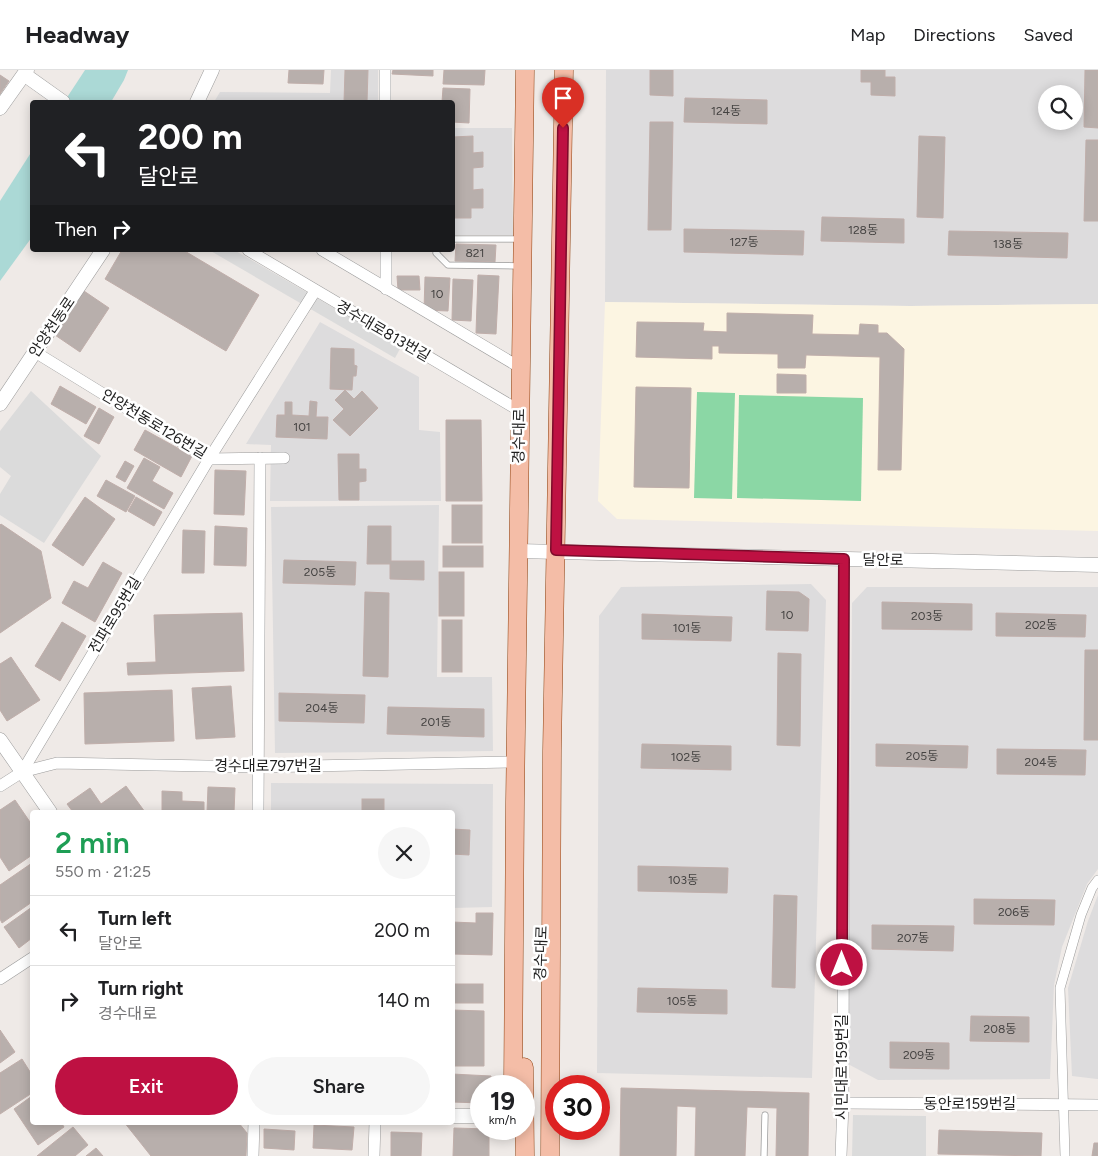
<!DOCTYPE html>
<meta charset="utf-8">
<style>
body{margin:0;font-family:Figtree,"Noto Sans KR",sans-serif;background:#f6f6f6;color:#202124;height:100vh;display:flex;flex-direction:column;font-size:19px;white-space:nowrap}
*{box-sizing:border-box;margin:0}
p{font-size:16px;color:#757577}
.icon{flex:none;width:28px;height:28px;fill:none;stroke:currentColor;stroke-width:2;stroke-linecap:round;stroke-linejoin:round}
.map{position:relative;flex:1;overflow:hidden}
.details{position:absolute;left:30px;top:740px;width:425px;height:315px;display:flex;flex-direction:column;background:#fff;border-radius:5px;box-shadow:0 2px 12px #0003}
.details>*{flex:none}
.banner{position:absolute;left:30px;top:30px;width:425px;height:152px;border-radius:5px;box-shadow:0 2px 12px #0003;background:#202124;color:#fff;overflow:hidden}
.fabs{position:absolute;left:1038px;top:15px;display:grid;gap:10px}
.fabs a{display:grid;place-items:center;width:45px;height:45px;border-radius:50%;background:#fff;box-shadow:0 2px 12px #0003;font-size:25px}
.speed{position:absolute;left:470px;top:1005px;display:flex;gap:10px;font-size:25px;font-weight:700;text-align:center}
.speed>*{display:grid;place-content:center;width:65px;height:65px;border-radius:50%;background:#fff;box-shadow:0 2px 12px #0003;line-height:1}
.speed small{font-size:12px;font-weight:400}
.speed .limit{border:8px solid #d22;background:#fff;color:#111}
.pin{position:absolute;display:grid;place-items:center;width:42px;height:42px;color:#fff;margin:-51px -21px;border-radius:50% 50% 50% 0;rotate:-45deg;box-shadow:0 0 5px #0007}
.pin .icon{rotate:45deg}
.me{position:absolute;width:55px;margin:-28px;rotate:0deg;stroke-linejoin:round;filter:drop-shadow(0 0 4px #0008)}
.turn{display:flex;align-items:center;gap:18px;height:105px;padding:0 25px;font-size:22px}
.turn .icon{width:65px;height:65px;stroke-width:2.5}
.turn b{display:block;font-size:35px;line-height:42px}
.then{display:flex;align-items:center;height:48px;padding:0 25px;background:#0003;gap:10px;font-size:19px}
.round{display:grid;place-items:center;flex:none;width:52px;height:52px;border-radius:26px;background:#f6f6f6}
.head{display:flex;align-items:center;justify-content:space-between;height:85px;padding:0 25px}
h1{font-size:30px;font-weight:600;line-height:38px;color:#1e9e55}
.button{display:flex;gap:10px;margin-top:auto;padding:10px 25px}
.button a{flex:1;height:58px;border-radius:30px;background:#be1142;color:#fff;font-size:20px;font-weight:600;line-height:58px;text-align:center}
.button a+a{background:#f6f6f6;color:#202124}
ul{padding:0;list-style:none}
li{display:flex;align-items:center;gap:15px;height:70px;padding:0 25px;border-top:1px solid #e0e0e0}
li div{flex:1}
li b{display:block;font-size:19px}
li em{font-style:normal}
header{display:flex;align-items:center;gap:30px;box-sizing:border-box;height:70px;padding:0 25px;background:#fff;border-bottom:1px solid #e0e0e0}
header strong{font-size:24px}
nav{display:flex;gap:28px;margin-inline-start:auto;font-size:18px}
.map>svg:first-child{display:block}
.residential{fill:#dddcdd;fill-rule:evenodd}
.education{fill:#fcf5e2}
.pitch{fill:#8bd7a5}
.parking{fill:#dbdbdb}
.water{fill:#abd9d6}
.building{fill:#b8afac;stroke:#c0aeaa}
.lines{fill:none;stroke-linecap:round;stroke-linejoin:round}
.service-casing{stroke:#9c9c9c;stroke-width:7}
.pedestrian-casing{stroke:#9c9c9c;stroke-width:10}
.minor-casing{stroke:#9c9c9c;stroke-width:12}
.tertiary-casing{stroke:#9c9c9c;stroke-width:15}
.primary-casing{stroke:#8e3f0d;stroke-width:19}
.service{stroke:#fff;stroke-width:5.5}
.pedestrian{stroke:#fff;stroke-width:9}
.minor{stroke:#fff;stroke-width:11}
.tertiary{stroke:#fff;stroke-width:14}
.primary{stroke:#f4bda7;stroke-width:18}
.route-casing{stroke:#7c0b2b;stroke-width:12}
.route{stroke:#be1142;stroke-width:9}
.labels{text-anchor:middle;stroke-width:5;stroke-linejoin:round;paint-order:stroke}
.number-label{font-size:12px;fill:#454342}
.street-label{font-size:15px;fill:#1f1f1f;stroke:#fff}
</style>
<header>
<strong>Headway</strong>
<nav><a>Map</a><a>Directions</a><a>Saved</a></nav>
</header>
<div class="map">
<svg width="1098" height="1086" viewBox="0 0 1098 1086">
<rect width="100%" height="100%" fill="#efeae7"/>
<g class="residential">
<polygon points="331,0 378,0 378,32 214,32 220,22 330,23"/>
<path d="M606 0H1098V234L910 236 605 232ZM1046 24H1074V51H1046Z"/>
<polygon points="453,58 512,58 513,165 453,165"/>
<polygon points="320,252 419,307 419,360 440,362 441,431 270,431 271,375 246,374"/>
<polygon points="439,435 437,607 492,607 493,681 275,683 271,437"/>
<polygon points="811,514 826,530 812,1008 597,1003 599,546 621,517"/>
<polygon points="867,517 1098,517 1098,799 1087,814 1062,877 1054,915 1050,1009 878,1010 848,994 852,533"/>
<polygon points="271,713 493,714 492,837 453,838 452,742 271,742"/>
<polygon points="1098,825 1098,1009 1097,1009 1072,1006 1068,918 1088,851"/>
</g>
<polygon class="education" points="605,232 910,236 1098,234 1098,461 617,449 598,431"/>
<g class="pitch">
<polygon points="697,322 735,323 732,429 694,428"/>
<polygon points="739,325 863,328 861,431 737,428"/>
</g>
<g class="parking">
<polygon points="209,180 234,180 401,277 395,288"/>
<polygon points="31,321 101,386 44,473 0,445 0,424 11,406 0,397 0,361"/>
<polygon points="853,1045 926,1046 926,1086 852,1086"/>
</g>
<g class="water">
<polygon points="85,0 128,0 124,10 111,32 64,32"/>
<polygon points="32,81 32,167 0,211 0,131"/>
</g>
<g class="building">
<polygon points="289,0 324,0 323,14 288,13"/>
<polygon points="345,0 368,0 367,32 344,32"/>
<polygon points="393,0 433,0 433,6 392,4"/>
<polygon points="444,0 485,0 484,15 443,14"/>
<polygon points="650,0 673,0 673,26 650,25"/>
<polygon points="861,0 885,0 885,7 895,7 895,26 871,25 871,12 861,12"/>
<polygon points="1085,0 1098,0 1098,58 1084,57"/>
<polygon points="0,5 9,11 0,24"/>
<polygon points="443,18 470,19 469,53 452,52 452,32 442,32"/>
<polygon points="685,28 767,30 767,54 684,52"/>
<polygon points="650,52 673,52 671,160 648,160"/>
<polygon points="473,66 473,83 483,82 483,97 473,98 473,120 483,119 483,138 471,138 471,148 454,148 453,67"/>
<polygon points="919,66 945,67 943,148 917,147"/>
<polygon points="1086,70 1098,70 1098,151 1084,151"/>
<polygon points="822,147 904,149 904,173 821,171"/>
<polygon points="684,159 804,161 803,185 684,182"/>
<polygon points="949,161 1068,163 1067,188 948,185"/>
<polygon points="456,174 496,175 495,192 455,191"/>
<polygon points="122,180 183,180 259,225 226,281 105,209"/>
<polygon points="478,205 499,206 496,264 476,263"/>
<polygon points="397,206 419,206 420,220 398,220"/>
<polygon points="425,207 450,208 448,241 424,240"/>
<polygon points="453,209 473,210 471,251 452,250"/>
<polygon points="81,219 109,238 80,282 52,263"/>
<polygon points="727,243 813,245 812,264 859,265 860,254 878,255 878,263 887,263 904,279 901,400 878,400 880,287 806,285 805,298 778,298 778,284 719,283 719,276 712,276 712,289 636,287 637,252 704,253 703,261 727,262"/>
<polygon points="331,278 354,279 354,295 357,296 356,306 353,306 352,320 330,319"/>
<polygon points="777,304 806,305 806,323 777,323"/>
<polygon points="60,316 96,337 86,354 51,334"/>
<polygon points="636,317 691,318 689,418 634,417"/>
<polygon points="345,320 354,329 362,321 378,338 350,366 333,350 344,339 335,330"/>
<polygon points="310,331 317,332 316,347 328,347 327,369 276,367 277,345 285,345 285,332 292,332 292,345 309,346"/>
<polygon points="99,338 114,347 99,374 84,366"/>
<polygon points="446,350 481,350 482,431 446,431"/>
<polygon points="145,360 192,386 181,407 134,380"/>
<polygon points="338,384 359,384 359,399 366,399 366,411 359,412 359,430 339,430"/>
<polygon points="144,388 160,397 152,411 173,423 164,439 127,418"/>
<polygon points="125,391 134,396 125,412 116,407"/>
<polygon points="215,400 246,401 244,445 214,444"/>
<polygon points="106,410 135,426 126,442 97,426"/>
<polygon points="85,427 115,449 83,496 52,475"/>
<polygon points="136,427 162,442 154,456 128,441"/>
<rect x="452" y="435" width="30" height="38"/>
<polygon points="1,454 41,481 51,528 0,563 0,455"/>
<polygon points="215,456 247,458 246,496 214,495"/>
<polygon points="368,456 391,456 391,491 424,491 424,510 390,509 390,494 367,494"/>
<polygon points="183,460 205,461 204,503 182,503"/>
<rect x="443" y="476" width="40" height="21"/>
<polygon points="284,490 356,492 355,515 283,513"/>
<polygon points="103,492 122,503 95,552 62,533 74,511 88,518"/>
<rect x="439" y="502" width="25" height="44"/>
<polygon points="767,521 799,522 809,529 808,561 766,560"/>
<polygon points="365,522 389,523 388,607 363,606"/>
<polygon points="882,532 972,534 972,560 882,559"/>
<polygon points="242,543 244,601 128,605 127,593 156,592 154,545"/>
<polygon points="996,543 1086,545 1085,567 996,566"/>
<polygon points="642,544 732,547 731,571 642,569"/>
<rect x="442" y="550" width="20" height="52"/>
<polygon points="62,552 86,566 60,611 35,596"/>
<polygon points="1085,580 1098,580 1098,670 1084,670"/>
<polygon points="778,583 801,584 800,676 777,675"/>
<polygon points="11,587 40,630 7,651 0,640 0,594"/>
<polygon points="231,616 235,667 196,669 192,618"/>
<polygon points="172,620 174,671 85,674 84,623"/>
<polygon points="279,623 365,625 364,653 279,651"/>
<polygon points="388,637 484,639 484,667 387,664"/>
<polygon points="642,674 731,676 731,700 641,698"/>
<polygon points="876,674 968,676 967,698 876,696"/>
<polygon points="997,679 1086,680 1085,705 997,704"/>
<polygon points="126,716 145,742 73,742 67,734 90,718 101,734"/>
<polygon points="208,717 235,718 234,742 207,742"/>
<polygon points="162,721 182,722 182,731 204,732 204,742 162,742"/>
<rect x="362" y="729" width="22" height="13"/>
<polygon points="15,730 32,755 32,785 9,801 0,787 0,740"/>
<polygon points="452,759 470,760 469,785 452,784"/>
<polygon points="32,793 32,832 2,853 0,849 0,815"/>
<polygon points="638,796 728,798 727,823 638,821"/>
<polygon points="774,825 797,826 795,918 772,917"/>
<polygon points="974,829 1055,830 1054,855 974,854"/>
<polygon points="32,837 32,868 19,878 4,857"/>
<polygon points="476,843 493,843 492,885 452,884 452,852 476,853"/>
<polygon points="872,855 954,856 953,881 872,879"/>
<rect x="452" y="914" width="31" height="19"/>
<polygon points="638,918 727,920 727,944 637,942"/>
<polygon points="452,940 484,941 484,996 452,996"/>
<polygon points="971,946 1029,947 1029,972 970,971"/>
<polygon points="0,960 15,982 0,993"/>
<polygon points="890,972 949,973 949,999 890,998"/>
<polygon points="22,989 32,1005 32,1023 0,1044 0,1003"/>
<polygon points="452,1004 491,1006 490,1016 481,1016 481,1033 452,1032"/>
<polygon points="621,1018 809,1023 808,1086 776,1086 777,1038 747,1037 745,1086 695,1086 696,1037 677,1036 676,1086 620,1086"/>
<polygon points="32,1026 32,1052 61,1052 64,1057 38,1075 14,1039"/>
<polygon points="124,1052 238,1052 247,1063 246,1086 151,1086"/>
<polygon points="314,1055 354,1057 352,1080 313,1078"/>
<polygon points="73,1057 88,1075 75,1086 37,1086"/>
<polygon points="454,1058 489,1059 489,1086 453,1086"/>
<polygon points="264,1059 295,1061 294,1080 264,1078"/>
<polygon points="939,1060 1042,1063 1041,1086 938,1084"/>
<polygon points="391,1062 422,1063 421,1086 391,1086"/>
<polygon points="1094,1073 1098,1073 1098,1086 1092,1086"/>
<polygon points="96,1078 103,1086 86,1086"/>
</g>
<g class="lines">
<g class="service-casing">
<g id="service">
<polyline points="452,169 520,169"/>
<polyline points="438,180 436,183 448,195 520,196"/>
<polyline points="764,1086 765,1045"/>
</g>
</g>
<g class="pedestrian-casing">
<polyline id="pedestrian" points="1065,1086 1060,918 1081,845 1092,818 1098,810"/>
</g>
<g class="minor-casing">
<g id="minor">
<polyline points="385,0 385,32"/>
<polyline points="248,180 520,341"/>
<polyline points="322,180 521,298"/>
<polyline points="386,180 386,219"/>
<polyline points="35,282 209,389 284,388"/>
<polyline points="22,702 209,389 315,221"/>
<polyline points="0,716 22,702 57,693 258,697 515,692"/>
<polyline points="258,742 260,388"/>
<polyline points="0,909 32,888"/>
<polyline points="843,1033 1098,1035"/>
<polyline points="253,1086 254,1052"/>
<polyline points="374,1086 375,1052"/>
<polyline points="841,1086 843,1033 844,489"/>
</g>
</g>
<g class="tertiary-casing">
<g id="tertiary">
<polyline points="25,5 63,32"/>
<polyline points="197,32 212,0"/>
<polyline points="0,38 27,0"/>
<polyline points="0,334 103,180"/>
<polyline points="518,481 1098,495"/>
<polyline points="0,670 50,742"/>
<polyline points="452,1046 481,1046"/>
</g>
</g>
<g class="primary-casing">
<g id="primary">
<polyline points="524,997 525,1086"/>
<polyline points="513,1016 515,732 525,0"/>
<polyline points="550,1086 552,681 564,0"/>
</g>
</g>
<use href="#service" class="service"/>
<use href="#pedestrian" class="pedestrian"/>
<use href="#minor" class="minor"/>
<use href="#tertiary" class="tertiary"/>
<use href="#primary" class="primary"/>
</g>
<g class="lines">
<g class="route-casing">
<polyline id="route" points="563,58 556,480 844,489 842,895"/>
</g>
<use href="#route" class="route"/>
</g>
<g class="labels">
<g class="number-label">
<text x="726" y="45">124동</text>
<text x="863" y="164">128동</text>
<text x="744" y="176">127동</text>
<text x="1008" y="178">138동</text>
<text x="475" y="187">821</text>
<text x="437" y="228">10</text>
<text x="302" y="361">101</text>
<text x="320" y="506">205동</text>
<text x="787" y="549">10</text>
<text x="927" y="550">203동</text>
<text x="1041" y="559">202동</text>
<text x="687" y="562">101동</text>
<text x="322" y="642">204동</text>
<text x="436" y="656">201동</text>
<text x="922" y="690">205동</text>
<text x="686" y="691">102동</text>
<text x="1041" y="696">204동</text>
<text x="683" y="814">103동</text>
<text x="1014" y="846">206동</text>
<text x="913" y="872">207동</text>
<text x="682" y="935">105동</text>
<text x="1000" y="963">208동</text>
<text x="919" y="989">209동</text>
</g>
<g class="street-label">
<text transform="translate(52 257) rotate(-56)" y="5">안양천동로</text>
<text transform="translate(383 261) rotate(30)" y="5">경수대로813번길</text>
<text transform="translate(154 354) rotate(31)" y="5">안양천동로126번길</text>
<text transform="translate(519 366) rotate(-89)" y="5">경수대로</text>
<text transform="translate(883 490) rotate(1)" y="5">달안로</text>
<text transform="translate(115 545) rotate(-59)" y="5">전파로95번길</text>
<text x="268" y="701">경수대로797번길</text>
<text transform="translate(541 883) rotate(-88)" y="5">경수대로</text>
<text transform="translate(842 997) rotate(-90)" y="5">시민대로159번길</text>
<text x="970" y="1039">동안로159번길</text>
</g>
</g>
</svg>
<div class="fabs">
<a><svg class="icon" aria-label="search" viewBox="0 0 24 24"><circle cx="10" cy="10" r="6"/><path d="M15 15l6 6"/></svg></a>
</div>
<div class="speed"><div>19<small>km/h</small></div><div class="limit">30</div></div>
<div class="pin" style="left:563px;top:58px;background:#d93025"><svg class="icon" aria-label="arrive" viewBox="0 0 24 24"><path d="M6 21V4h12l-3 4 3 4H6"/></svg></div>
<svg class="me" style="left:842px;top:895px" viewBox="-20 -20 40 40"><circle r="17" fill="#be1142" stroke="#fff" stroke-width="3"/><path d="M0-11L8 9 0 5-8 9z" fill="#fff"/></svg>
<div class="banner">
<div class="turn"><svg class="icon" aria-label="left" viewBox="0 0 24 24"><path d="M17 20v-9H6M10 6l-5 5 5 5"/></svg><div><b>200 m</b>달안로</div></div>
<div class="then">Then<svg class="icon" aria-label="right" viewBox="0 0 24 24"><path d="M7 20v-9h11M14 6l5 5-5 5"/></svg></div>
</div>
<section class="details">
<div class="head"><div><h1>2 min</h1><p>550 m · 21:25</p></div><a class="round"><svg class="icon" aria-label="close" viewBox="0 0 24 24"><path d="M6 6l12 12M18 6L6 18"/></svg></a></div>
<ul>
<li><svg class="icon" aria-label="left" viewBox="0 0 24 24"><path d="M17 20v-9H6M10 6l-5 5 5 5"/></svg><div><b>Turn left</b><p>달안로</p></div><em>200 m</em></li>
<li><svg class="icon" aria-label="right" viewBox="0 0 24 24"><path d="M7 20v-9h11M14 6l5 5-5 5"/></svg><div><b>Turn right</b><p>경수대로</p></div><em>140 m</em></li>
</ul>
<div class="button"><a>Exit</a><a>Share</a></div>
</section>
</div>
